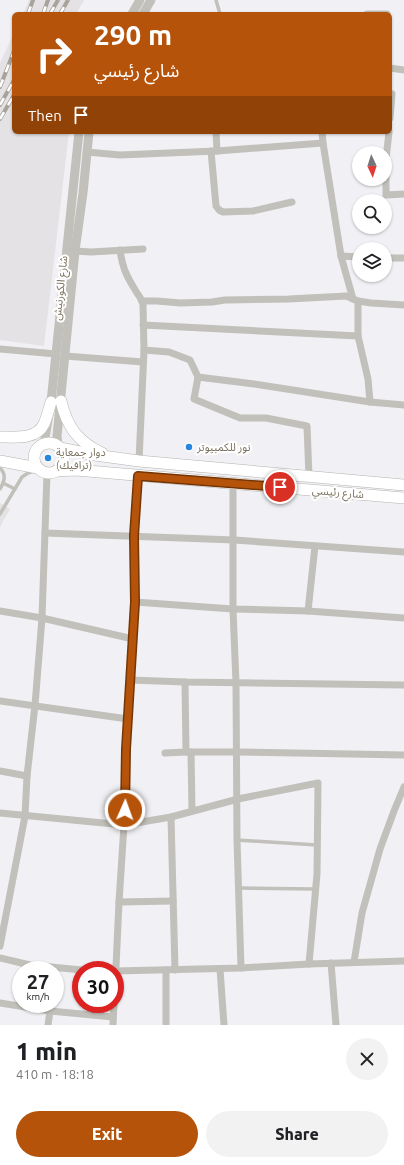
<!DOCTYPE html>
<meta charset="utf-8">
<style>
body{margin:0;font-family:Ubuntu,"Noto Sans Arabic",sans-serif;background:#f2f2f2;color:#202124;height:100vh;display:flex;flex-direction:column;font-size:15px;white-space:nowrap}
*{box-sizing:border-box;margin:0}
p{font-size:13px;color:#757577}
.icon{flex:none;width:22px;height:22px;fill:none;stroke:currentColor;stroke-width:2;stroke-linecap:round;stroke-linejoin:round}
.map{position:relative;height:1025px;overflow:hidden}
.drawer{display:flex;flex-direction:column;background:#fff;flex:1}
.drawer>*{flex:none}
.guide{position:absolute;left:12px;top:12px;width:380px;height:122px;border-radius:6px;box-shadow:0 1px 3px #0004;background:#b45309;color:#fff;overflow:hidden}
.needle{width:26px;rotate:176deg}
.buttons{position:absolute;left:352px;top:146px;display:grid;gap:8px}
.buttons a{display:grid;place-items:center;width:40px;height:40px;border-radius:50%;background:#fff;box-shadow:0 1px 3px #0004;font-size:20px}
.speed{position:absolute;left:12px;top:961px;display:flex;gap:8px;font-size:20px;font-weight:700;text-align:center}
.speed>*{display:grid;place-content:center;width:52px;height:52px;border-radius:50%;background:#fff;box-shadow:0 1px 3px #0004;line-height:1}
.speed small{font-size:10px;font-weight:400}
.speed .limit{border:6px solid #d22;background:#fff;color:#111}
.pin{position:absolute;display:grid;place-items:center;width:34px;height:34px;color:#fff;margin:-17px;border:2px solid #fff;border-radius:50%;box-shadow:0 1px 4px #0007}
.me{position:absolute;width:44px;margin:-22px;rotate:2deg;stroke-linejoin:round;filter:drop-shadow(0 0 3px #0008)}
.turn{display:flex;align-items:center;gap:14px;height:84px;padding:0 16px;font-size:18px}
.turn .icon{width:52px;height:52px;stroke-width:2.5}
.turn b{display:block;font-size:28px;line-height:34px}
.then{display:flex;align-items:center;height:38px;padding:0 16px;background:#0003;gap:8px;font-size:15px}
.round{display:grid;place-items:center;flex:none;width:42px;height:42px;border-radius:21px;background:#f2f2f2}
.head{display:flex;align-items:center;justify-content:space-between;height:68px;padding:0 16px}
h1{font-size:24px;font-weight:800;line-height:30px}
.button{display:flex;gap:8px;margin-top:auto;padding:8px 16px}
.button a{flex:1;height:46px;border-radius:24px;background:#b45309;color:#fff;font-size:16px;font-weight:800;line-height:46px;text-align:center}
.button a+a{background:#f2f2f2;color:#202124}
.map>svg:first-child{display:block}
.built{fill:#e4e2e4}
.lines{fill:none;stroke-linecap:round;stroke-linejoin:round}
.trunk-casing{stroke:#b5b3ae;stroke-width:12}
.service{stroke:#c2c0ba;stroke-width:3.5}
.minor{stroke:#c2c0ba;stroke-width:7}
.tertiary{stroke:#c2c0ba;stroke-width:9}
.trunk{stroke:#fff;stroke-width:11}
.rail-casing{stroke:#a7a39a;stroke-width:4}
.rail{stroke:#fff;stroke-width:2.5;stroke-dasharray:8;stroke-linecap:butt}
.route-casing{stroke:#753606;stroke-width:10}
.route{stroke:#b45309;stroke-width:7}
.poi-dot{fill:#2687dd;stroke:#fff;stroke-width:1.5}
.labels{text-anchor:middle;stroke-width:4;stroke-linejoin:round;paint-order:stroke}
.street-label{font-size:11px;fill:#7a725f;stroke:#fff}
.poi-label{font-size:11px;fill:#7a725f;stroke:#fff;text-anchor:start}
</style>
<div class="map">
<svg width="404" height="1025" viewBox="0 0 404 1025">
<rect width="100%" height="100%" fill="#f1f0f4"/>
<g class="built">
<polygon points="29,0 84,0 76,14 23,14"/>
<polygon points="14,33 14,132 69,132 44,346 0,340 0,63"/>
<polygon points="0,503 10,509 0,527"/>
</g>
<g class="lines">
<g class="trunk-casing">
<g id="trunk">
<path d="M61 401C67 427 78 442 102 453"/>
<path d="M0 437C15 437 36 440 44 424 47 417 49 409 51 402"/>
<circle cx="49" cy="458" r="15"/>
<polyline points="60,448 95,455 139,461 404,485"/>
<polyline points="0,461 38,468"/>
<polyline points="56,471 76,470 404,498"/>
</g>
</g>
<g class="service">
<polyline points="216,0 220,14"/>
<path d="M0 468C7 475 4 482 0 489"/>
<polyline points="3,483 15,489"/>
<polyline points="0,514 22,477 28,473 34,471"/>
<polyline points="237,840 317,845"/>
<polyline points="239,888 315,889"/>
</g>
<g class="minor">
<polyline points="367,14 387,14"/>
<polyline points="390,68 404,70"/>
<polyline points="390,118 392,94"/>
<polyline points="216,132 217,151"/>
<polyline points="322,132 323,143 341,256 353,299"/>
<polyline points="389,132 386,159 386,195 404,194"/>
<polyline points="211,151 216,206 219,210 223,212 253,211 292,202"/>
<polyline points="87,152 120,155 217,151 323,143"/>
<path d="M120 250C122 266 126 275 134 288 137 294 142 298 143 305L144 350 139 461"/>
<polyline points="75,251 91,252 143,249"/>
<polyline points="341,256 359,257"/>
<polyline points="385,258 404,258"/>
<polyline points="142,301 157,301 180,303 212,302 225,300 289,299 346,296 358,301 371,303 404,305"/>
<polyline points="358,301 358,336 368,379 370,402"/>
<polyline points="143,325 358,336"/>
<polyline points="0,349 56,354"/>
<polyline points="144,350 169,352 190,360 198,377 254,384 370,402 404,405"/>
<polyline points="65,356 143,362"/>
<polyline points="198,377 194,399 240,418 266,418 307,426 309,477"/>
<polyline points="233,483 233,609 236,683 237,840 241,968"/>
<polyline points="45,533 234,540 404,552"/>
<polyline points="135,602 233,609 308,611 404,618"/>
<polyline points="0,611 42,618 133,639"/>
<polyline points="308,611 315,546"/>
<polyline points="130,680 185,682 404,685"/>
<polyline points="185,682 186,752"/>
<polyline points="0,701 128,719"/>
<polyline points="191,752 192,811"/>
<polyline points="165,753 186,752 237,752 404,755"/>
<polyline points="0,771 27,776"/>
<polyline points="0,813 124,825 171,817 238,799 318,783 317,874 309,964"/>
<polyline points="171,817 175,970"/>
<polyline points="119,902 173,901"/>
<polyline points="0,946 25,816 27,776 35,705 42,618 47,473"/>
<polyline points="0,958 30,965 82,970"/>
<polyline points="354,962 362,913 380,849 394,811 404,787"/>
<polyline points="331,963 336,1025"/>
<polyline points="220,969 224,1025"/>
<polyline points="115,971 241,968 309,964 404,961"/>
<polyline points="115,988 119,902 124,825 126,749 135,602 134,536 138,476"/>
<polyline points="0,1003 50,1011 113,1017"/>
<polyline points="48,1025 50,1011"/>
<polyline points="113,1025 114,1004"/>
<polyline points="166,1025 166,970"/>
</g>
<g class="tertiary">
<polyline points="132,14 140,0"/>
<polyline points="143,14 151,0"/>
<polyline points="44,444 51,402 79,132"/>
<polyline points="58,446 57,436 75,251 83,193 89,132"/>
</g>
<use href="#trunk" class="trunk"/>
<g class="rail-casing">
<g id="rail">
<polyline points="28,14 33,0"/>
<polyline points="43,14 48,0"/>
<polyline points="50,14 58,0"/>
<polyline points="60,14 68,0"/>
<polyline points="0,87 14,51"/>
<polyline points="0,105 14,80"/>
<polyline points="0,119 14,95"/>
</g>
</g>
<use href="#rail" class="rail"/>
</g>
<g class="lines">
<g class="route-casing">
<polyline id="route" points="125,810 126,749 135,602 134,536 138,476 280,487"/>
</g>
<use href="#route" class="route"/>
</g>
<g class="poi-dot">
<circle cx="189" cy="447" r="4"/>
<circle cx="48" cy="458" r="4"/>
</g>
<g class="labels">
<g class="street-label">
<text transform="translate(60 288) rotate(-84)" y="4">شارع الكورنيش</text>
<text transform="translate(338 492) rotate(5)" y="4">شارع رئيسي</text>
</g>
<g class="poi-label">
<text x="197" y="451">نور للكمبيوتر</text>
<text x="56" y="456">دوار جمعاية<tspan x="56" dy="13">(ترافيك)</tspan></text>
</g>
</g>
</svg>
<div class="buttons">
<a><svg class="needle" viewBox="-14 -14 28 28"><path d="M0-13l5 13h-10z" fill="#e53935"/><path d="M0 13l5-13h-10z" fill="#757577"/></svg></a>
<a><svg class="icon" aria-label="search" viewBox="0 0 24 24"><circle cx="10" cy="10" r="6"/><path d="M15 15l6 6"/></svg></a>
<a><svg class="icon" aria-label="layers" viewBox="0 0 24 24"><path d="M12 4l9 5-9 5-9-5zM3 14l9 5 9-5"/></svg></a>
</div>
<div class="speed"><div>27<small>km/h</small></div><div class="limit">30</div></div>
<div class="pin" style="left:280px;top:487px;background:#d93025"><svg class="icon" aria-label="arrive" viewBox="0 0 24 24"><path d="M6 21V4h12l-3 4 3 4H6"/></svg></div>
<svg class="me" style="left:125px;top:810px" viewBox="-20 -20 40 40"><circle r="17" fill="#b45309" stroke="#fff" stroke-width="3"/><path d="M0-11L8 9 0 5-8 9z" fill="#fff"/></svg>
<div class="guide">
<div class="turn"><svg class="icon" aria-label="right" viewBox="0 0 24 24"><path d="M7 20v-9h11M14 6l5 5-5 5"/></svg><div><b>290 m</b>شارع رئيسي</div></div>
<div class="then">Then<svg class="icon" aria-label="arrive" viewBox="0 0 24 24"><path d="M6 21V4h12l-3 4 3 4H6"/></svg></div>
</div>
</div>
<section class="drawer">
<div class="head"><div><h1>1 min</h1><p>410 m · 18:18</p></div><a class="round"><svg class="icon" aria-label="close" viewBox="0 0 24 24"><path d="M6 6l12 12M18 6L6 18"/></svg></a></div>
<div class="button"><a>Exit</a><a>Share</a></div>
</section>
